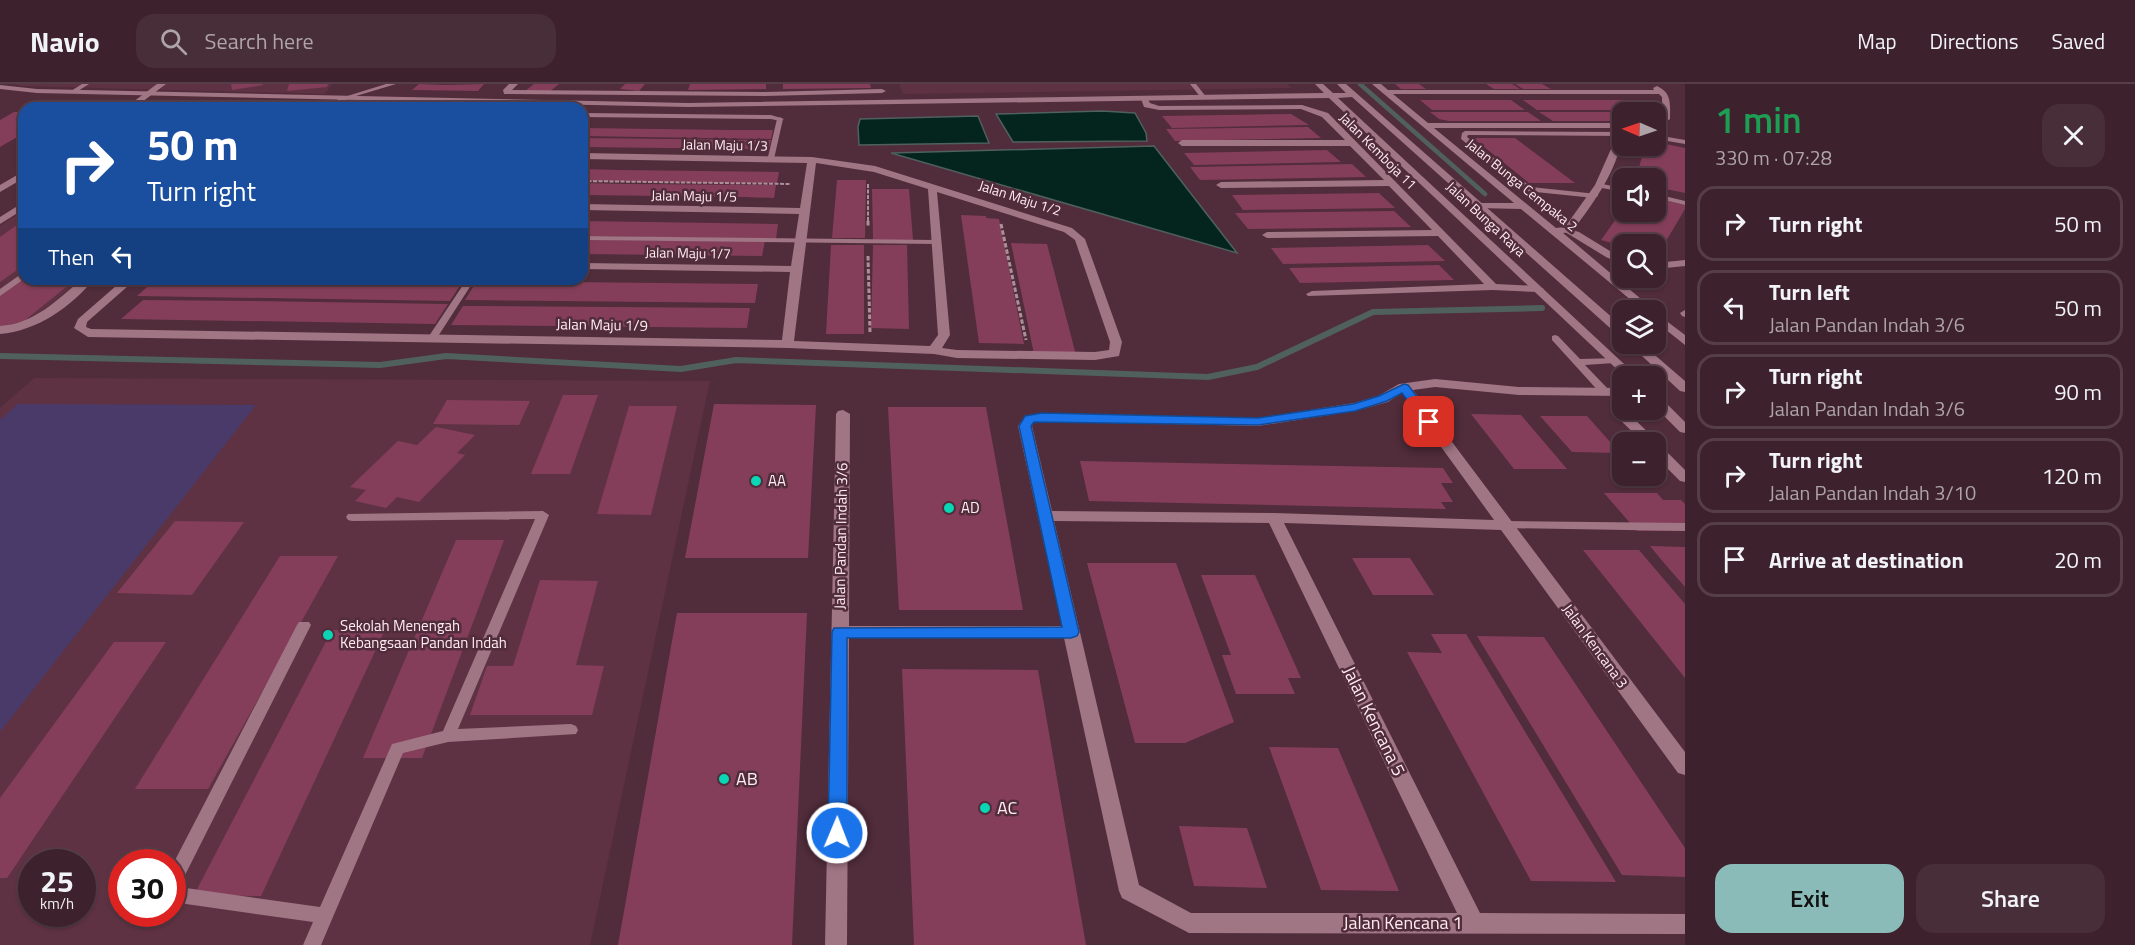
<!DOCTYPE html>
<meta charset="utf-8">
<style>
body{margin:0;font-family:"Titillium Web",sans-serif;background:#482e38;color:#f1f3f6;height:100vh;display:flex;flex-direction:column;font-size:22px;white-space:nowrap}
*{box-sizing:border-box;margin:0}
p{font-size:20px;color:#ada3a9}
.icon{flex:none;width:33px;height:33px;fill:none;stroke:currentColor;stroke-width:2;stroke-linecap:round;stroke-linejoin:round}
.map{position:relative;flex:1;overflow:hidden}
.drawer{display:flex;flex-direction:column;background:#3d212c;width:450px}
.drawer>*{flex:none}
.top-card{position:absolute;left:18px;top:18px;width:570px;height:183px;border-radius:18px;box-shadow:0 2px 4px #0004,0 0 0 2px #563e48;background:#1a4fa0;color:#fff;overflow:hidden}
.needle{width:39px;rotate:272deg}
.buttons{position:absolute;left:1612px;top:18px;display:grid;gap:12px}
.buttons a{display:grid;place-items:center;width:54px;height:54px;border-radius:12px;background:#3d212c;box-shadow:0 2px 4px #0004,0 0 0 2px #563e48;font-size:30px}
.speed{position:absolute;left:18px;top:765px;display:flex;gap:12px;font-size:30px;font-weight:700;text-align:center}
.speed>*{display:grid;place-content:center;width:78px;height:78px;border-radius:50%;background:#3d212c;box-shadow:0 2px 4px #0004,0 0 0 2px #563e48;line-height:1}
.speed small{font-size:15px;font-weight:400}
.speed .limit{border:9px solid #d22;background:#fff;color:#111}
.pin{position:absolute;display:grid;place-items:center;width:51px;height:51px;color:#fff;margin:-26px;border-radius:12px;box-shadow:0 3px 9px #0006}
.me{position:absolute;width:66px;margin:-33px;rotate:1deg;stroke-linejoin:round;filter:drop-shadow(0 0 4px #0008)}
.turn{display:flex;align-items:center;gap:21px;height:126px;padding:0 30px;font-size:27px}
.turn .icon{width:78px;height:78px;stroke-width:2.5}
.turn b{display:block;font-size:42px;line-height:51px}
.then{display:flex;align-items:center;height:57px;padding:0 30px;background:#0003;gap:12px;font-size:22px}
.round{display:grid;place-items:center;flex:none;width:63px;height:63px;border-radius:18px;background:#482e38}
.head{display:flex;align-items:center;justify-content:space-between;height:102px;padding:0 30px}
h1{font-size:36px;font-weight:600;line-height:45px;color:#1e9e55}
.action{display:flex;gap:12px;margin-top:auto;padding:12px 30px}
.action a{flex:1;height:69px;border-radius:18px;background:#8bbbb9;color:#111;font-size:24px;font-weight:600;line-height:69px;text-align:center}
.action a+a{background:#482e38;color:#f1f3f6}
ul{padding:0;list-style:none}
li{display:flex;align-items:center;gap:18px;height:75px;margin:0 12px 9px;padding:0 18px;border:3px solid #563e48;border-radius:18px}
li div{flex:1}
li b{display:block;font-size:22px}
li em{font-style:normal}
header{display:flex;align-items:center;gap:36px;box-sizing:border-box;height:84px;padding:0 30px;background:#3d212c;border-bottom:2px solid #563e48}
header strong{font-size:28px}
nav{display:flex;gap:33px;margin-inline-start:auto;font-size:21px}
.search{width:420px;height:54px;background:#482e38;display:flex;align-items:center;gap:15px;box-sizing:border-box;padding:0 21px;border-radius:18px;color:#ada3a9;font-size:22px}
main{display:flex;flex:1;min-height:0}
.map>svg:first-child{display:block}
.built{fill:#5f3243;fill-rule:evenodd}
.green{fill:#493a69}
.water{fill:#04251e;stroke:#4f605d;stroke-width:1.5}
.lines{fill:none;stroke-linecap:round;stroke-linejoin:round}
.stream-far1{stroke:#4f605d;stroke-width:4.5}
.stream{stroke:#4f605d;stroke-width:6}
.building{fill:#843e5a}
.path-far1{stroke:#ab8f99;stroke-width:2;stroke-dasharray:4 1.5;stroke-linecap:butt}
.path{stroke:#ab8f99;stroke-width:3;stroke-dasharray:4.5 2;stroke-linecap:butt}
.service{fill:#a07584;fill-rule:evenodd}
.minor{fill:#a07584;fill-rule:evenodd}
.tertiary{fill:#a07584;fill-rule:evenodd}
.route{fill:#1a73e8;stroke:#114b97;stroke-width:1.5}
.poi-dot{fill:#0ad5b5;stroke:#512c3a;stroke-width:2}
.labels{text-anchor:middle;stroke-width:5;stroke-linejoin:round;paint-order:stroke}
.far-street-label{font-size:14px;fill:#ffebf1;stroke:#512c3a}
.street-label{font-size:15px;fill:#ffebf1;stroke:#512c3a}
.poi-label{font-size:15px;fill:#ffebf1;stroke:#512c3a;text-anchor:start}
.near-street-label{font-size:18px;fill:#ffebf1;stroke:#512c3a}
.near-poi-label{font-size:18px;fill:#ffebf1;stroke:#512c3a;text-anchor:start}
</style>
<header>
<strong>Navio</strong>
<div class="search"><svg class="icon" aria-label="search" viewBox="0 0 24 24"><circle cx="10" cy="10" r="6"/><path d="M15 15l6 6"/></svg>Search here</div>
<nav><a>Map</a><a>Directions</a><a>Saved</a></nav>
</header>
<main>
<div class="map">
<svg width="1685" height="861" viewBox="0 0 1685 861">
<rect width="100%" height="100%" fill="#512c3a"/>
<g class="built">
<polygon points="14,0 332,0 325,10 21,2"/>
<polygon points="899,0 1287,0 1291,4 903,10"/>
<polygon points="24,126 24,195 82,195 32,235 20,241 0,242 0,142"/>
<path d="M34 294 710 297 590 861H0V324ZM32 778H82V830H32ZM122 778H172V830H122Z"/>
</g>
<polygon class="green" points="18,320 256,321 0,648 0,336"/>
<g class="water">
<polygon points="1102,27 1135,29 1146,49 1147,57 1013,58 996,30"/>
<polygon points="978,32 989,59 859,61 858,43 860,35"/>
<polygon points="1154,62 1237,169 891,69"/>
</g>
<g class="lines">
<polyline class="stream-far1" points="1360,0 1485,110"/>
<polyline class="stream" points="0,272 380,281 446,272 681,285 736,276 1208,293 1257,283 1373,228 1542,224"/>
</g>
<g class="building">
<polygon points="231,0 263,0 263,1 232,6"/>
<polygon points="289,0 328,0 327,3 287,7"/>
<polygon points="419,0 445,1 484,0 478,7 412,6"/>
<polygon points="534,0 559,0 549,8 525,7"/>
<polygon points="645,0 639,7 620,5 625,0"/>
<polygon points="690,0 766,0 766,5 688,6"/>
<polygon points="783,0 870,0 871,4 783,5"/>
<polygon points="1395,0 1419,0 1426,5 1401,5"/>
<polygon points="1486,0 1512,0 1520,5 1494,5"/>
<polygon points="1515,0 1542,0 1551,5 1523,5"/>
<polygon points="1420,16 1511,16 1525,26 1432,26"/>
<polygon points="1523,16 1638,16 1655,26 1537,26"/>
<polygon points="14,28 24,28 24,49 0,63 0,36"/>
<polygon points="1430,28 1528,28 1541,37 1449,37 1439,35"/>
<polygon points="1539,28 1623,28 1623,37 1553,37"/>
<polygon points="1291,30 1309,41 1172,44 1162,32"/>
<polygon points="1308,43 1321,54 1175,57 1166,45"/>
<polygon points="582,44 734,46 773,46 771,55 582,52"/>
<polygon points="582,54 757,56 771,56 769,65 755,65 582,63"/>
<polygon points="1473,54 1515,54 1575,99 1529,99"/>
<polygon points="1656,58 1685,64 1685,109 1656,103 1656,94 1636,94 1645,62 1656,62"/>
<polygon points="1327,66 1341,78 1194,81 1184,69"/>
<polygon points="1352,80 1366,93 1200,96 1190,83"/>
<polygon points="582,85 620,86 779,88 777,99 718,99 582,97"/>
<polygon points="837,96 866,96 865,154 832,154"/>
<polygon points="582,99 628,100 776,101 774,114 744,113 582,111"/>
<polygon points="872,105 909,105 913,156 873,156"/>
<polygon points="1379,109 1395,124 1243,126 1232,111"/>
<polygon points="1656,114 1685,121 1685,125 1656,174 1656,160 1623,162 1601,156 1623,125 1623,128 1656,128"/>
<polygon points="1394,127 1411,143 1248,145 1235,129"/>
<polygon points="961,131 986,132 986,134 999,135 1024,260 979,259"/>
<polygon points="24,136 24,181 0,198 0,153"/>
<polygon points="582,137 778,140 776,155 582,152"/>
<polygon points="582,156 765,157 762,172 582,170"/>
<polygon points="1011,159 1047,160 1076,271 1034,270"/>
<polygon points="831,161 864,161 864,250 826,250"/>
<polygon points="873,161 907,161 909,245 871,244"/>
<polygon points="1428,161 1445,177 1283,180 1271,164"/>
<polygon points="1439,181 1454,196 1300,199 1289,184"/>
<polygon points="24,193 24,195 76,195 24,237 0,243 0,210"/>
<polygon points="156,195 408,199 461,200 450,217 137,212"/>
<polygon points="477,197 565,198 758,200 755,219 465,216"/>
<polygon points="143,216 250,217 448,220 435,240 121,235"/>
<polygon points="463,222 481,222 750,224 747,244 451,241"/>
<polygon points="563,311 598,311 570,390 531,390"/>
<polygon points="447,316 530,317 519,341 433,340"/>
<polygon points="714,320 816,321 808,474 685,474"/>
<polygon points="629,322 677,322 651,431 597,430"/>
<polygon points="888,323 986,323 1023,526 899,526"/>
<polygon points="1471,330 1521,331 1567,385 1514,385"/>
<polygon points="1540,332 1587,332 1620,369 1572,368"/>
<polygon points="436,343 475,351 457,369 465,371 419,418 397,413 386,424 355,417 366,406 350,403 398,357 417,361"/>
<polygon points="1080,377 1443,384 1453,399 1441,399 1453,418 1441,418 1446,425 1089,417"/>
<polygon points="1604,409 1657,409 1663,416 1681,416 1685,420 1685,447 1637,447"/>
<polygon points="175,437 244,438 192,511 117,509"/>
<polygon points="456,456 504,456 422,674 363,674"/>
<polygon points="1650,462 1685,463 1685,503 1664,479"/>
<polygon points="1583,466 1639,466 1685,520 1685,594"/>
<polygon points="280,472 338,472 208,705 135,705"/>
<polygon points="1352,474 1410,474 1434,511 1373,511"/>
<polygon points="1087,479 1176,479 1234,638 1185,659 1135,659"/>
<polygon points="1201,491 1255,491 1301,594 1288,594 1295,610 1236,610 1222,571 1231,571"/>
<polygon points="540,496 598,497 576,581 604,582 592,631 470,631 487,582 513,582"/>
<polygon points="677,529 807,529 792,861 618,861"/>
<polygon points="332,546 385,546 261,812 194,811"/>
<polygon points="1431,550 1466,550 1616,798 1531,797 1407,568 1442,569"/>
<polygon points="1477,552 1544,553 1685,764 1685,793 1622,791"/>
<polygon points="114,558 166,558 7,794 0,794 0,714"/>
<polygon points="902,585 1038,586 1086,861 914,861"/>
<polygon points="1269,663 1338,664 1399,807 1321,806"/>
<polygon points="1179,742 1247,744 1267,804 1194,802"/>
</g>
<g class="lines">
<g class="path-far1">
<polyline points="582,97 791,100"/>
<polyline points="868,100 868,138"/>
</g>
<g class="path">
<polyline points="868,137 868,143"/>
<polyline points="1001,140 1026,256"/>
<polyline points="868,172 870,248"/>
</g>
<g class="service">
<polygon points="82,0 89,0 75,9 71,9 71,7"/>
<polygon points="386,0 396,0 346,15 341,14"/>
<polygon points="1190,0 1196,0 1207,14 1206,15 1202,15"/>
<polygon points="780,33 783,35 774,75 767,77 777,35"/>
<polygon points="1465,47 1621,48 1623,48 1623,52 1468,51 1467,53 1531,103 1597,110 1598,112 1594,114 1526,107 1461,55 1462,49"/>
<polygon points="1656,51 1685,56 1685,60 1656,55"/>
<polygon points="1597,99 1623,104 1623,108 1597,103"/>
<polygon points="1656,110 1685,117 1685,121 1656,114"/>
<polygon points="1565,144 1579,148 1623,175 1623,181 1606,173 1565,148"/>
<polygon points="582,152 936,156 940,158 936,160 582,156"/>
<polygon points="1685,176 1685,182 1656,185 1656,179"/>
<polygon points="24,188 24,195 0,212 0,205"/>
<polygon points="467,195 475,195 435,257 429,257 427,255"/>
<polygon points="1685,226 1685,233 1682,232 1680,229"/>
<polygon points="1555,251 1558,252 1580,275 1617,274 1617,278 1614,279 1585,281 1609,306 1610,308 1609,310 1601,310 1552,256 1552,252"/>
<polygon points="543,427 549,431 458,645 571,640 576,642 578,646 576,650 448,658 403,669 321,861 303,861 313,838 172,818 172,782 297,541 299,538 309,538 311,541 179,803 320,823 392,660 443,647 535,435 352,437 348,436 346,433 348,430"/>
<polygon points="1506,437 1685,439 1685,447 1502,444 1500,441"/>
</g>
<g class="minor">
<polygon points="157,0 166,0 134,24 125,24"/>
<polygon points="509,0 518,0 512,6 765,8 882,5 886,7 882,9 765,12 504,10 503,6"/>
<path d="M1372 0H1381L1388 6H1654L1653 4 1657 2C1672 9 1670 19 1670 35L1656 45V38L1662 34V13L1659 10H1393L1428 39H1623C1623 81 1595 116 1572 148L1563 149 1654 226H1643L1521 125 1477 124V120L1480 119H1514ZM1434 44H1617L1619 47 1595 101 1565 143 1556 144Z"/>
<polygon points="341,12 348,14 338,24 329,24"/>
<polygon points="1140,12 1146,12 1150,19 1159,22 1302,21 1328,29 1496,200 1538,202 1544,205 1538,208 1493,206 1308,212 1306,210 1312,207 1484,200 1438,152 1267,154 1262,151 1267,148 1432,146 1389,102 1221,104 1216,101 1221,98 1384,96 1350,62 1182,62 1178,59 1182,56 1345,56 1322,33 1301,25 1159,26 1144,23"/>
<polygon points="545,16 552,18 548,24 540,24"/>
<polygon points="582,29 771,31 784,35 780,37 771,35 582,33"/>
<path d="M582 69 812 73 875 82 1072 144 1085 155 1122 258 1119 272 1095 276 957 274 934 270 788 264 88 253 74 244 78 235 124 195H136L87 238 86 243 91 245 782 256 790 188 582 185V179L791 182 799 130 582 126V120L800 124 807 79 582 75ZM816 79 874 88 928 105 938 251 930 262 794 257ZM937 108 1064 148 1075 156 1110 258 1109 266 1095 268 957 266 942 264 950 251Z"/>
<polygon points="24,87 24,94 0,108 0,101"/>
<polygon points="24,118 24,125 0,140 0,133"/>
<path d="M82 195H94C71 223 37 247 0 250V242C34 240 57 216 82 195Z"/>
<polygon points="1656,229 1685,251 1685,261 1656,238"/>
<path d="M1435 295 1519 303 1623 304V312L1519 311 1435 303 1413 306 1685 668V691L1678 689 1501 446 1284 439 1480 829 1685 830V850L1189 849 1122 814 1119 807 1064 554H849L847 861H825L836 330 838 327 843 326 850 330 849 542H1062L1018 342 1025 332 1042 329 1258 334 1354 319 1378 312 1399 300ZM1402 309 1494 436 1274 429 1052 427 1032 342 1034 338 1042 337 1258 342 1355 327 1388 318ZM1054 437 1269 439 1457 829H1191L1139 801Z"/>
<polygon points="1623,328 1628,329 1655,355 1657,358 1656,359 1643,358 1616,332"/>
<polygon points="1656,361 1661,362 1685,386 1685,398 1680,397 1656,373"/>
</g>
<g class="tertiary">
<polygon points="1315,0 1323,0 1333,9 1346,9 1337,0 1346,0 1623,243 1623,253 1619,252 1352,13 1338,14 1637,292 1624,292 1329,14 688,23 37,9 0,5 0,1 37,5 688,19 1324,9"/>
<polygon points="1629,260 1642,260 1685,297 1685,308 1680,307"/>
<polygon points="1656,313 1661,314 1685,338 1685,349 1680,348 1656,324"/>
</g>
</g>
<polygon class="route" points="1404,300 1408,301 1434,335 1434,340 1425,340 1402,309 1387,317 1355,327 1258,341 1034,338 1031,342 1079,548 1077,552 1071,554 847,554 847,749 844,755 837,757 831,755 828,749 832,548 834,544 1062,543 1019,342 1025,332 1042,329 1258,334 1353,320 1379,312"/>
<g class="poi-dot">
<circle cx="756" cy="397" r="6"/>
<circle cx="949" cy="424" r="6"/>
<circle cx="328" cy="551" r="6"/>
<circle cx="724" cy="695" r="6"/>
<circle cx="985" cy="724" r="6"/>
</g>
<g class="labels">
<g class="far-street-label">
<text transform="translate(725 61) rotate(1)" y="5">Jalan Maju 1/3</text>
<text transform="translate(1378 67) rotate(45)" y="5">Jalan Kemboja 11</text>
<text transform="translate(1522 101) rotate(39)" y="5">Jalan Bunga Cempaka 2</text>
<text transform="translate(694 112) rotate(1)" y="5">Jalan Maju 1/5</text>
<text transform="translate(1020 114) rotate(18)" y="5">Jalan Maju 1/2</text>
<text transform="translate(1486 135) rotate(43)" y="5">Jalan Bunga Raya</text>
<text transform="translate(688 169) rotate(1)" y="5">Jalan Maju 1/7</text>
</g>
<g class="street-label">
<text transform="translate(602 241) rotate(1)" y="5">Jalan Maju 1/9</text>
<text transform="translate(841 452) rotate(-89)" y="5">Jalan Pandan Indah 3/6</text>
<text transform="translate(1595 562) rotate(54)" y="5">Jalan Kencana 3</text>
</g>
<g class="poi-label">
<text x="768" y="402">AA</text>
<text x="961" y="429">AD</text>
<text x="340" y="547">Sekolah Menengah<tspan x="340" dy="17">Kebangsaan Pandan Indah</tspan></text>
</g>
<g class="near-street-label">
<text transform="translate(1374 637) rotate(64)" y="6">Jalan Kencana 5</text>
<text x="1403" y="845">Jalan Kencana 1</text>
</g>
<g class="near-poi-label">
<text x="736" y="701">AB</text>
<text x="997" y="730">AC</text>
</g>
</g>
</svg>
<div class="buttons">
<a><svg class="needle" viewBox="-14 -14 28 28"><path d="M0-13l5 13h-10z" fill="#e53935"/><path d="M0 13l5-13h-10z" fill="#ada3a9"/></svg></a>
<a><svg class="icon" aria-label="sound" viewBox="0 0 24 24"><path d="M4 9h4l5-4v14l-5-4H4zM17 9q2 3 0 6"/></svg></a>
<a><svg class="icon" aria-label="search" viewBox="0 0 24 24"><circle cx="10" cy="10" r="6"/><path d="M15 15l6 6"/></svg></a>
<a><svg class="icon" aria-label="layers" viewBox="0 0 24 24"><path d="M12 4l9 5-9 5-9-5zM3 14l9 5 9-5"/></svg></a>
<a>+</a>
<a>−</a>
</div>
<div class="speed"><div>25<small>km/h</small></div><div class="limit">30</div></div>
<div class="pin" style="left:1429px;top:338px;background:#d93025"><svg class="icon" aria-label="arrive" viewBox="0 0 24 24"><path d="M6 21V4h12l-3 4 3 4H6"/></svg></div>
<svg class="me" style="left:837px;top:749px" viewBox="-20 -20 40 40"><circle r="17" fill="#1a73e8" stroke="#fff" stroke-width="3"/><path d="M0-11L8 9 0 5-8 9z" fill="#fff"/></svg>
<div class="top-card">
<div class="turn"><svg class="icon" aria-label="right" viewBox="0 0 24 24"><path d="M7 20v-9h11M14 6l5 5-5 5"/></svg><div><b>50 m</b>Turn right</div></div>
<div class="then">Then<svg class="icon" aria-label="left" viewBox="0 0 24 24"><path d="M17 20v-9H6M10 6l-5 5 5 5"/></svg></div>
</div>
</div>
<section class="drawer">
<div class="head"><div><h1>1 min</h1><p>330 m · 07:28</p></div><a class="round"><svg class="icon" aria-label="close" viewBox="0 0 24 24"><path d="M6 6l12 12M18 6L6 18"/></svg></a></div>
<ul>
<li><svg class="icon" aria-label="right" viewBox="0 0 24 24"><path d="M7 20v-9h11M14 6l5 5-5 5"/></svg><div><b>Turn right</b></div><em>50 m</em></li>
<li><svg class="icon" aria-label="left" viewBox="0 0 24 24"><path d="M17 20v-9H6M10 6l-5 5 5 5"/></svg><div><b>Turn left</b><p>Jalan Pandan Indah 3/6</p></div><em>50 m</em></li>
<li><svg class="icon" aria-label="right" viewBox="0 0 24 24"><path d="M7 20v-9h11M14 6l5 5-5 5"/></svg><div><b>Turn right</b><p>Jalan Pandan Indah 3/6</p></div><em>90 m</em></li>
<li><svg class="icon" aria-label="right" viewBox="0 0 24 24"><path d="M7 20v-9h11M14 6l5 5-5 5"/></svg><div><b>Turn right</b><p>Jalan Pandan Indah 3/10</p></div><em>120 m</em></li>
<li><svg class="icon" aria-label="arrive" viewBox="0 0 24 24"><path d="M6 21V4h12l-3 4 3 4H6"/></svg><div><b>Arrive at destination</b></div><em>20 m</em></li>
</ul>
<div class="action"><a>Exit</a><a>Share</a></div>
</section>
</main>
